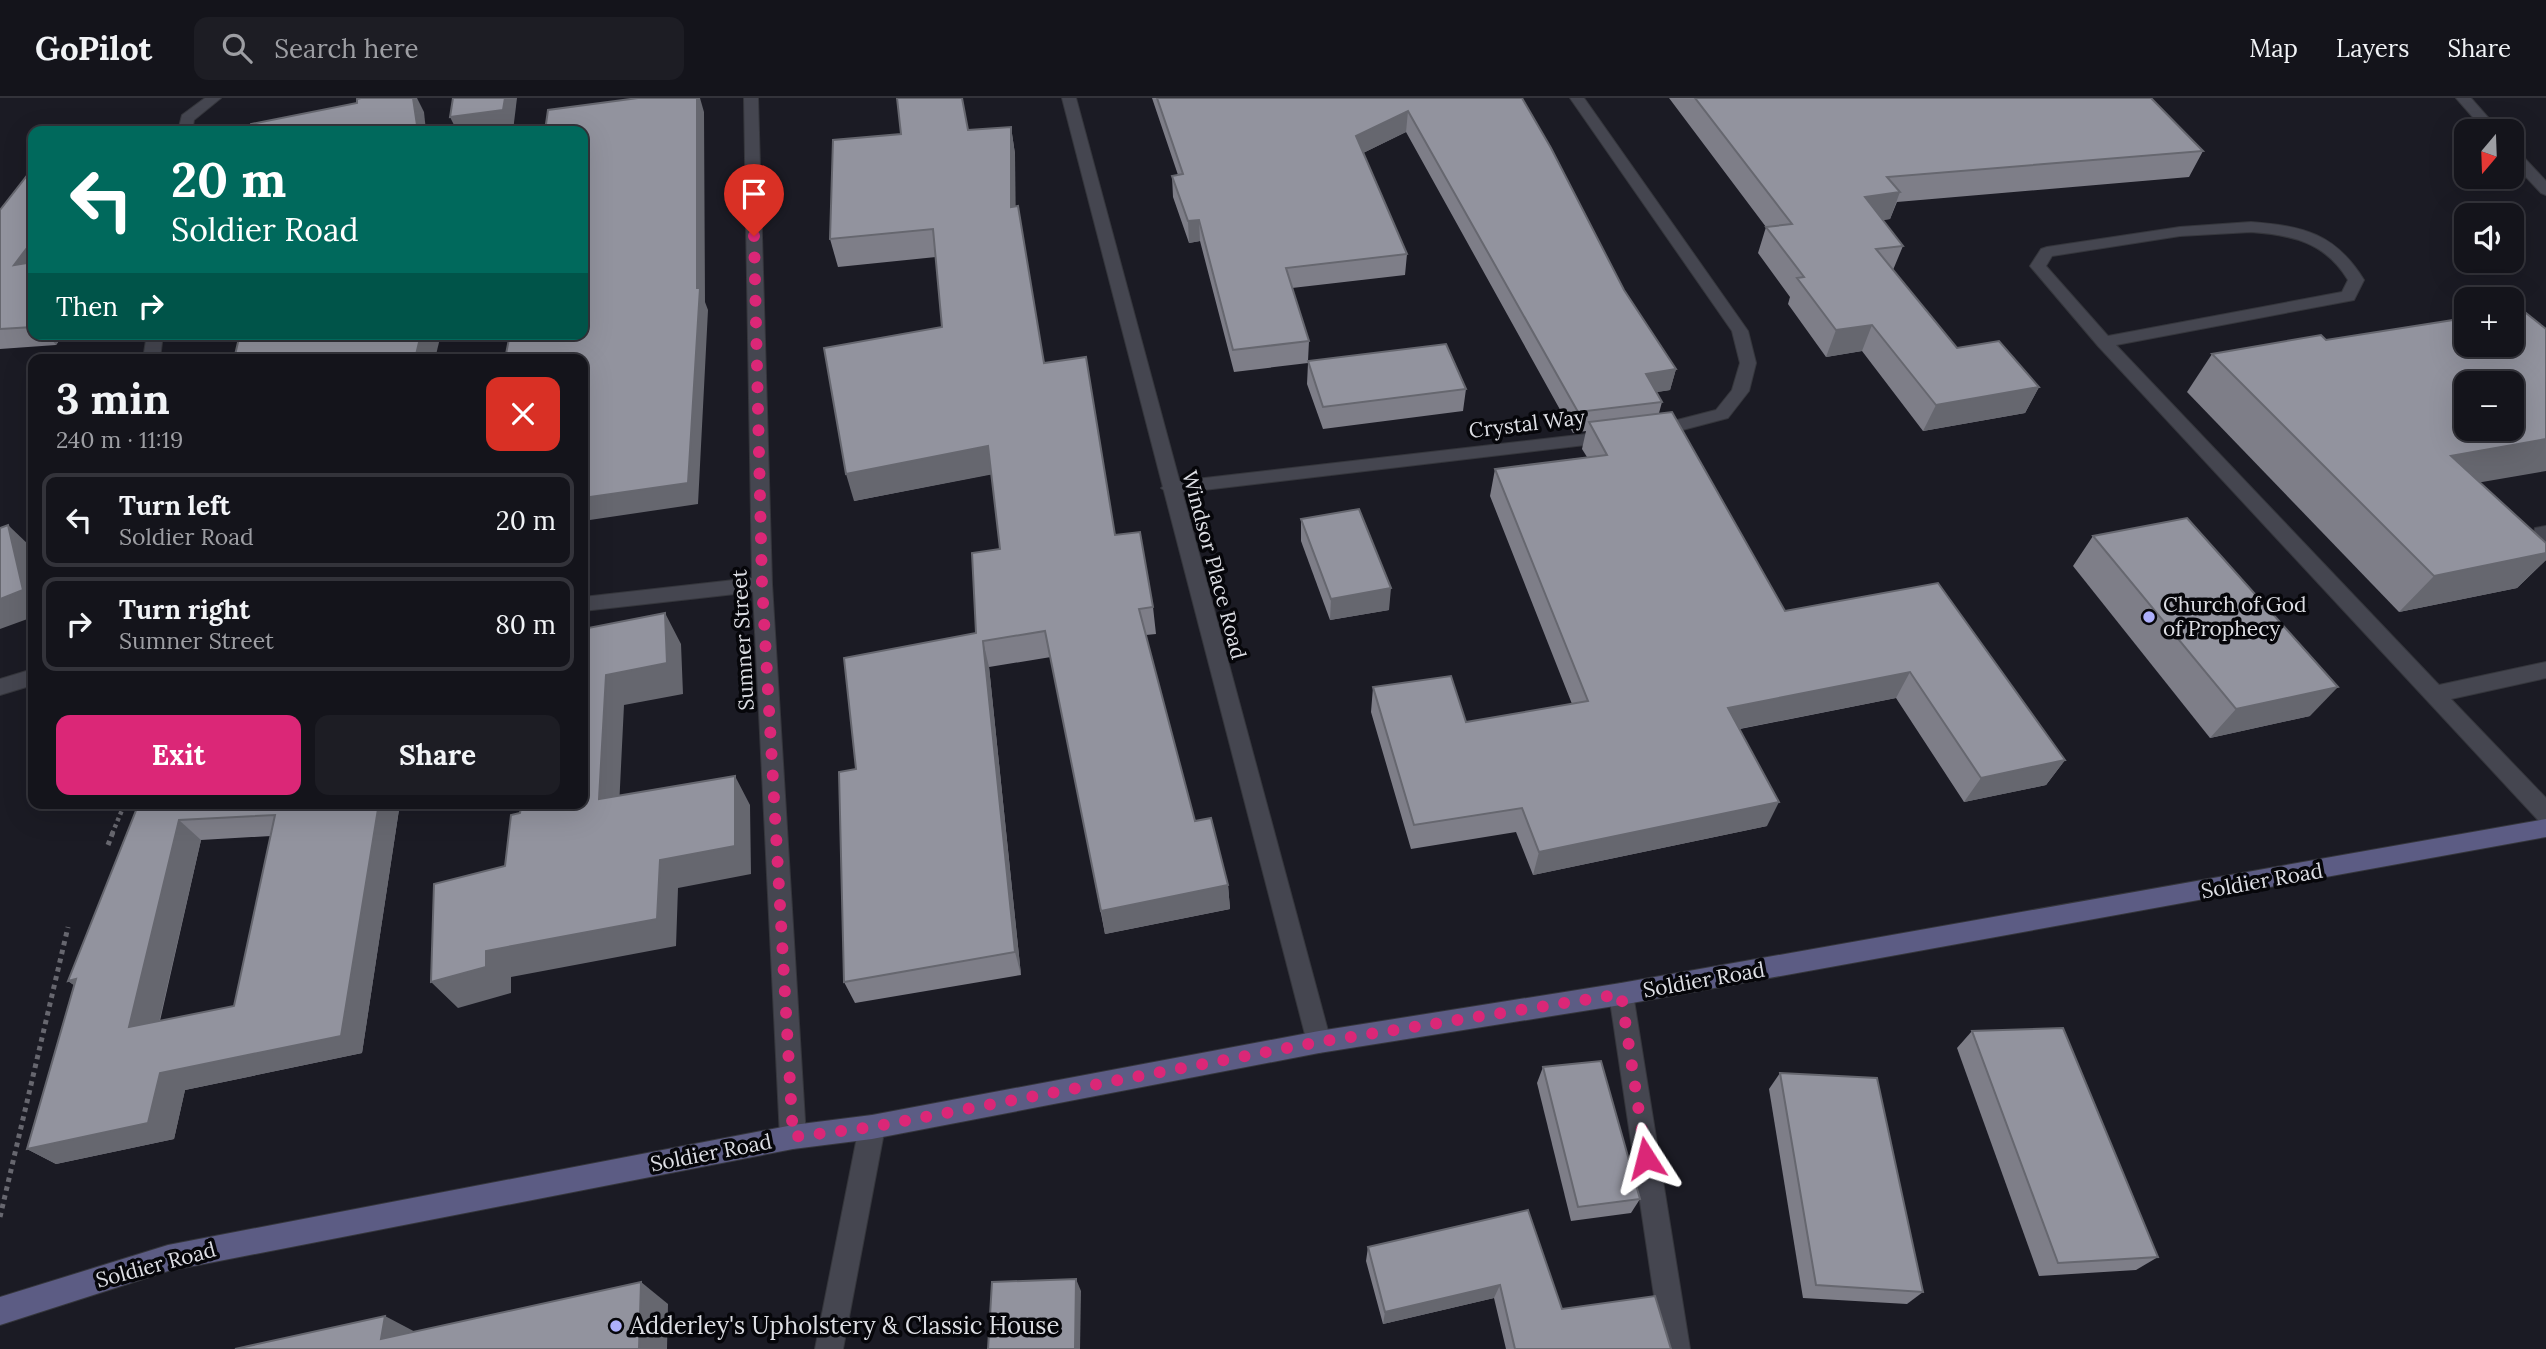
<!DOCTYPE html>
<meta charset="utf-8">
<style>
body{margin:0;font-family:Lora,serif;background:#1d1d24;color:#f1f3f6;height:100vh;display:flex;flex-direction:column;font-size:26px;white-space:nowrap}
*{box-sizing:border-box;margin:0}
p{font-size:23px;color:#9d9ea3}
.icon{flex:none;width:38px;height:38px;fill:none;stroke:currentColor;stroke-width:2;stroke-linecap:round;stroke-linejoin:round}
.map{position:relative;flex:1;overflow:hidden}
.drawer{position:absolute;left:28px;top:256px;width:560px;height:455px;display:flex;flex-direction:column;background:#14141b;border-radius:14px;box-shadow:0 7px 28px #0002,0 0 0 2px #33333a}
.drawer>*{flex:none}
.top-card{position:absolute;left:28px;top:28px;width:560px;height:214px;border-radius:14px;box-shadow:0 7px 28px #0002,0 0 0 2px #33333a;background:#00695c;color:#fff;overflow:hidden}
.needle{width:46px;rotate:199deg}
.controls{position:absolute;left:2454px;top:21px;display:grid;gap:14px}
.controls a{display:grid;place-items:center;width:70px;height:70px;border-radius:14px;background:#14141b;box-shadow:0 7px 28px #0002,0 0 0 2px #33333a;font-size:35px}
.pin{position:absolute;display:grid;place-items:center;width:60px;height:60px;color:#fff;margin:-72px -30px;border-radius:50% 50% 50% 0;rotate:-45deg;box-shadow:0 0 7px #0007}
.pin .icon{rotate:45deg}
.me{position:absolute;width:77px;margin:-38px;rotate:351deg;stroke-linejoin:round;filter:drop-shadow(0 0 5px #0008)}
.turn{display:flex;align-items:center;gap:24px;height:147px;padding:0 28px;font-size:32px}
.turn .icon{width:91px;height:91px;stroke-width:2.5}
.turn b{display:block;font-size:49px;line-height:60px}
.then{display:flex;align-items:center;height:66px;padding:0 28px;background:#0003;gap:14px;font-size:26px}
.round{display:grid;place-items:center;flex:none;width:74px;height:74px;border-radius:14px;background:#1d1d24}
.summary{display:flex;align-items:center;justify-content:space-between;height:119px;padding:0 28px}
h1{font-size:42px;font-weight:700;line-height:52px}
.action{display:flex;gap:14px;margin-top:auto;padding:14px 28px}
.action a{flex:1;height:80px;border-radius:14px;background:#db2777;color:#fff;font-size:28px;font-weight:700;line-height:80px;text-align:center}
.action a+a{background:#1d1d24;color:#f1f3f6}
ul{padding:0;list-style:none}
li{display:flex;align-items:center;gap:21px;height:94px;margin:0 14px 10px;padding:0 14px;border:4px solid #33333a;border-radius:14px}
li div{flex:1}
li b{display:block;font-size:26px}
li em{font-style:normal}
header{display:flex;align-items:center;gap:42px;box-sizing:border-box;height:98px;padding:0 35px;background:#14141b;border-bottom:2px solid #33333a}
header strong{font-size:33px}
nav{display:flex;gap:38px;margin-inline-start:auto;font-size:24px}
.search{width:490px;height:63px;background:#1d1d24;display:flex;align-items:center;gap:18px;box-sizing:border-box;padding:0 24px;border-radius:14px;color:#9d9ea3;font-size:26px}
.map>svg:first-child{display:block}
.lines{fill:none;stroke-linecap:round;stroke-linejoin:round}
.service-casing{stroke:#35363c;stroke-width:2}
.minor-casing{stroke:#35363c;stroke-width:2}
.tertiary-casing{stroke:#35363c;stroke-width:2}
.secondary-casing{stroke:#35363c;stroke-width:2}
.path-far1{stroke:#67676f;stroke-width:4.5;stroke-dasharray:3.5 3.5;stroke-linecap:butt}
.path{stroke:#67676f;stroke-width:5;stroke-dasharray:4.5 4.5;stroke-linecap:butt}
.service{fill:#454650;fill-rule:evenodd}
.minor{fill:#454650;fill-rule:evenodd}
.tertiary{fill:#454650;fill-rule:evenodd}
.secondary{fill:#5c5c84;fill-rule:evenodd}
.wall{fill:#7e7e88;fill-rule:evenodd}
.shaded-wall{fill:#66676f}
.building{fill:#92939e;stroke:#66676f;stroke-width:2;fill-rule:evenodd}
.route{stroke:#db2777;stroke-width:12;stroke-dasharray:0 21.6}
.poi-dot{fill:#adaffb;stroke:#06060a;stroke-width:2.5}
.labels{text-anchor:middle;stroke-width:7;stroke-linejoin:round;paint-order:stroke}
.street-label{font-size:21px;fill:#dddee4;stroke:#06060a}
.poi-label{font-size:21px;fill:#dddee4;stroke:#06060a;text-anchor:start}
.near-poi-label{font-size:24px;fill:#dddee4;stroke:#06060a;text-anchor:start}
</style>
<header>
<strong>GoPilot</strong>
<div class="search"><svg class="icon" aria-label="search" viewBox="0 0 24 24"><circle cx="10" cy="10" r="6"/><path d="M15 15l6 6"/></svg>Search here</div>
<nav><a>Map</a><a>Layers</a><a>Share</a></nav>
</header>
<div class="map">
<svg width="2546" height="1251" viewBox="0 0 2546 1251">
<rect width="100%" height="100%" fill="#1b1b24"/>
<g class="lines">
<g class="service-casing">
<g id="service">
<polygon points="2456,0 2471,0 2500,33 2485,33"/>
<polygon points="2511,50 2516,51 2546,83 2546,97 2541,95 2511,63"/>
<path d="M2251 124C2303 128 2335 135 2364 182L2354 202 2116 247 2439 587 2546 564V580L2451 601 2546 700V724L2538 722 2098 248 2030 168 2041 151 2047 149 2180 129ZM2251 134C2292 137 2325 144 2348 182L2342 194 2108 238 2046 168 2052 158 2180 138Z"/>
<polygon points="2546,428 2546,452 2539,450 2533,441 2535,430"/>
</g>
</g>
<g class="minor-casing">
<g id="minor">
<polygon points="205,0 221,0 194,22 192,33 178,33 182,17"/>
<polygon points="744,0 758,0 772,486 806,1039 802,1048 793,1051 784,1048 780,1039 753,494 583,513 583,499 752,480"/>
<polygon points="1570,0 1584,0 1748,233 1756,265 1749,293 1728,320 1652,340 1643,334 1646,330 1716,312 1732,292 1740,265 1732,233"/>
<polygon points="147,236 163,236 160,261 143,261"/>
<polygon points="1613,333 1619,335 1622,339 1619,343 1170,396 1161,390 1170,384"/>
<polygon points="33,571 33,587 0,597 0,581"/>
<polygon points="1621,885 1629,888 1633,896 1690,1251 1662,1251 1609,896 1613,888"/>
<polygon points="872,1017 881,1020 885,1029 843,1251 815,1251 859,1029 863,1020"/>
</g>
</g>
<g class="tertiary-casing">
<polygon id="tertiary" points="1062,0 1076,0 1331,944 1328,952 1319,955 1310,952 1307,944"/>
</g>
<g class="secondary-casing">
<polygon id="secondary" points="2546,721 2546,739 1621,907 1319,955 872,1041 793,1051 168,1173 0,1227 0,1199 168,1147 793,1027 872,1017 1319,933 1621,885"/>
</g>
<polyline class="path-far1" points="112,736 125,705"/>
<g class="path">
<polyline points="108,747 113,734"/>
<polyline points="0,1119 68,829"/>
</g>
<use href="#service" class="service"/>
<use href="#minor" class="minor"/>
<use href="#tertiary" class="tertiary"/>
<use href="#secondary" class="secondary"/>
</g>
<g class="wall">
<polygon points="1152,0 1522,0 1624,192 1676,271 1670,292 1656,294 1662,304 1659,315 1785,513 1938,485 2065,662 2046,687 1964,704 1896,600 1740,631 1767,728 1533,777 1516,734 1411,751 1371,614 1373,589 1466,624 1572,606 1490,398 1495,371 1587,359 1582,351 1586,333 1573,335 1406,34 1363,55 1407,156 1405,177 1292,190 1309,243 1308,263 1466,291 1463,313 1323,331 1307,286 1308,265 1234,274 1200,143 1189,145 1173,99 1172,78 1178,77"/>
<polygon points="1669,0 2151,0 2203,53 2189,79 1897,104 1890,121 1883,122 1903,148 1893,172 1957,250 2039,289 2025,315 1923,333 1862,253 1826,259 1788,206 1790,199 1758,155 1766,129"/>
<polygon points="1011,29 1015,56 1015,109 1044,265 1115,437 1153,509 1156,536 1146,537 1195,723 1228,787 1230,811 1105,836 1051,559 989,569 1021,877 855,905 844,884 856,671 976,535 1000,451 991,376 854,403 942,229 936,159 838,169 830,141 901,36"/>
<polygon points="33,70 33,236 64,236 56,247 0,251 0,112"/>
<polygon points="2326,242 2546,445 2546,462 2517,490 2399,514 2187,294 2212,256"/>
<polygon points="1301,421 1389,512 1330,522 1301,443"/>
<polygon points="2093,438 2310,618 2210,640 2073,468"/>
<path d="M139 705H400L362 955 185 992 174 1041 56 1066 27 1051 74 887 68 883ZM271 738 234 908 160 923 201 742Z"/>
<polygon points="1972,933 2158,1159 2136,1172 2039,1178 1957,950"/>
<polygon points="1543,969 1640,1101 1631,1115 1571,1123 1537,985"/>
<polygon points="1780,975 1923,1194 1907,1206 1803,1200 1769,991"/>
<polygon points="1528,1112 1562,1211 1671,1251 1506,1251 1494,1200 1383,1226 1366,1163 1368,1149"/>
</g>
<g class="shaded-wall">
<polygon points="413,0 417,0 424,14 426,33 416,33"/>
<polygon points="505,0 517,0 513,33 457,33 450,19"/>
<polygon points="697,0 700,0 704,14 705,204 708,212 698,406 583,423 583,400 697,190"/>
<polygon points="1408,13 1406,34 1355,59 1356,38"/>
<polygon points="1011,29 1015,56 1016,136 1011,109"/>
<polygon points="1900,94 1890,121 1856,125 1865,99"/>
<polygon points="1199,122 1200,143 1189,145 1188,123"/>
<polygon points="33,142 33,182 14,167"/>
<polygon points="1872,227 1862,253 1826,259 1836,232"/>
<polygon points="47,236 64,236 56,247"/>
<polygon points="421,236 441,236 435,261 415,261"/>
<polygon points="1676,271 1670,292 1640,297 1646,276"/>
<polygon points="2039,289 2025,315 1923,333 1936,307"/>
<polygon points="2546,341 2546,373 2418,395 2451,358"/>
<polygon points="988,348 994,376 854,403 846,376"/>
<polygon points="8,427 30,448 33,462 33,519 0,531 0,501"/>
<polygon points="2546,455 2546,462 2517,490 2399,514 2434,478"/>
<polygon points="1391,490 1389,512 1330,522 1331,501"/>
<polygon points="665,515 681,546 683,596 624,607 618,730 599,701 606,577"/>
<polygon points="983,543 989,569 1021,877 1015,854"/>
<polygon points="1910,574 1896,600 1718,635 1728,610"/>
<polygon points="2338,589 2310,618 2210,640 2236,611"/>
<polygon points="2065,662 2046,687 1964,704 1981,680"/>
<polygon points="735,678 750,707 751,776 678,790 676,848 511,879 511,895 458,910 431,884 486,853 660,762"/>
<polygon points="1779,704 1767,728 1533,777 1539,754"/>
<polygon points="379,705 400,705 362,955 185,992 174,1041 56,1066 27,1051 160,975 341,938"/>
<polygon points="179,722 201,742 154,946 129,929"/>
<polygon points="1228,787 1230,811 1105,836 1101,813"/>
<polygon points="76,881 94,901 68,883"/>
<polygon points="1076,1181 1081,1193 1080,1251 1075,1251"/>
<polygon points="641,1184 668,1206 667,1251 639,1251"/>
<polygon points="1500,1187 1494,1200 1383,1226 1385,1214"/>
<polygon points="385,1218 423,1238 381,1241"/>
</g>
<g class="building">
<polygon points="361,0 413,0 417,27 416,33 251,33 251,26 357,5 357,1"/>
<polygon points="453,0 505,0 503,12 450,19"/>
<polygon points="638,0 697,0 697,190 700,190 688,385 583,400 583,261 505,261 510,236 583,236 583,33 545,33 548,12"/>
<polygon points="897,0 962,0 968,32 1011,29 1011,109 1018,108 1044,265 1086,259 1115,437 1140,434 1153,509 1139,511 1195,723 1211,720 1228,787 1101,813 1045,533 983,543 1015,854 844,884 839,674 856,671 844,560 976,535 972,455 1000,451 988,348 846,376 824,250 942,229 933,131 830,141 833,42 901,36"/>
<polygon points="1157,0 1522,0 1551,50 1624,192 1676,271 1646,276 1662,304 1578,314 1408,13 1356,38 1407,156 1286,170 1309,243 1233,252 1199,122 1188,123 1172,78 1183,76"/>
<polygon points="1695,0 2151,0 2203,53 1887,79 1900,94 1865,99 1903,148 1876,151 1957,250 1999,243 2039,289 1936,307 1872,227 1836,232 1797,180 1804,179 1766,129 1792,126"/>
<polygon points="33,70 33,142 14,167 33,164 33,229 0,231 0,112"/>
<path d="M2521 211 2546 231V341L2451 358 2546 445V455L2434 478 2212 256 2321 237 2326 242 2466 220V247H2511V213ZM2466 285H2511V331H2466Z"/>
<polygon points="240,236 421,236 415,261 234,261"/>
<polygon points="1446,246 1466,291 1323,309 1308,263"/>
<polygon points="1672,314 1785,513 1938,485 2065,662 1981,680 1910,574 1728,610 1779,704 1539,754 1522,710 1414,727 1373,589 1451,578 1466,624 1588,603 1495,371 1607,357 1589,324"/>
<polygon points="1359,411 1391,490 1331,501 1301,421"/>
<polygon points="2187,420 2338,589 2236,611 2093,438"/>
<polygon points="8,427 23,492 0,501 0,430"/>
<polygon points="665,515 667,565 606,577 599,701 735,678 735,748 660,762 657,821 486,853 486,869 431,884 434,786 505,768 511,717 520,715 522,705 583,705 583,531"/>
<path d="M139 705H379L341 938 160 975 148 1025 27 1051 76 881 68 883ZM275 717 234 908 129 929 179 722Z"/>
<polygon points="2063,930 2158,1159 2058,1165 1972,933"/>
<polygon points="1601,963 1640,1101 1578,1109 1543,969"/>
<polygon points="1780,975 1877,980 1923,1194 1816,1187"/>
<polygon points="1528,1112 1562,1211 1655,1198 1671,1251 1515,1251 1500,1187 1385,1214 1368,1149"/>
<polygon points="1076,1181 1075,1251 988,1251 992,1184"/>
<polygon points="641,1184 639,1251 235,1251 385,1218 381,1241"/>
</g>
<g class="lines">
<polyline class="route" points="754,138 762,486 793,1039 872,1029 1319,944 1621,896 1646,1060"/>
</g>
<g class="poi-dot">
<circle cx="2149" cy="519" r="7"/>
<circle cx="616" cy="1228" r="7"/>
</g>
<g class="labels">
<g class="street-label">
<text transform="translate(1527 326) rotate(-7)" y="7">Crystal Way</text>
<text transform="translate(1214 467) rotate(75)" y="7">Windsor Place Road</text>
<text transform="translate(743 542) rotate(-93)" y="7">Sumner Street</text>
<text transform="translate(2262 783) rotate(-10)" y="7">Soldier Road</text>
<text transform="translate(1704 882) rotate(-10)" y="7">Soldier Road</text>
<text transform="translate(711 1055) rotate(-11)" y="7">Soldier Road</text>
<text transform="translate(156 1167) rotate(-15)" y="7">Soldier Road</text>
</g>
<g class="poi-label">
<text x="2163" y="514">Church of God<tspan x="2163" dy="24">of Prophecy</tspan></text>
</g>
<g class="near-poi-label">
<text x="630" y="1236">Adderley's Upholstery &amp; Classic House</text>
</g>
</g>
</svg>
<div class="controls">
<a><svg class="needle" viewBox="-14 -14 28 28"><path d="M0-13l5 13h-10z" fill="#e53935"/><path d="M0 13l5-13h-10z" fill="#9d9ea3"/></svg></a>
<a><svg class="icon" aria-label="sound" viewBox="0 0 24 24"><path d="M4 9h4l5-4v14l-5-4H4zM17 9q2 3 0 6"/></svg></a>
<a>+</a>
<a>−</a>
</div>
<div class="pin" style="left:754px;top:138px;background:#d93025"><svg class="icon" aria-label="arrive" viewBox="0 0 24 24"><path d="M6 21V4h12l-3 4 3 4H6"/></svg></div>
<svg class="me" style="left:1646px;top:1060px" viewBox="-20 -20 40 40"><path d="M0-17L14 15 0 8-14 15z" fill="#db2777" stroke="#fff" stroke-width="4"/></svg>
<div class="top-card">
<div class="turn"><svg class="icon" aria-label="left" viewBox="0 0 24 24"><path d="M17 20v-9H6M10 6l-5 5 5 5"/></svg><div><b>20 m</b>Soldier Road</div></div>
<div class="then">Then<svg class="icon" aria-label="right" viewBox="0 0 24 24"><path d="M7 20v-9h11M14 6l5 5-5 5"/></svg></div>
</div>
<section class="drawer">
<div class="summary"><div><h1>3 min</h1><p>240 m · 11:19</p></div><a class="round" style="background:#d93025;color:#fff"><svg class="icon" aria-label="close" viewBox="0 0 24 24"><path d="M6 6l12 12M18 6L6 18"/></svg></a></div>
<ul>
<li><svg class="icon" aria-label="left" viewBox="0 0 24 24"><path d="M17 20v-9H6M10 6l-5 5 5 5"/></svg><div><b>Turn left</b><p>Soldier Road</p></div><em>20 m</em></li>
<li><svg class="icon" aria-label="right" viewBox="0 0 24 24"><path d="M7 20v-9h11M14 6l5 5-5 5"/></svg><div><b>Turn right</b><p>Sumner Street</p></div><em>80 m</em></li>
</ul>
<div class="action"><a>Exit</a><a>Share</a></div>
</section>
</div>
